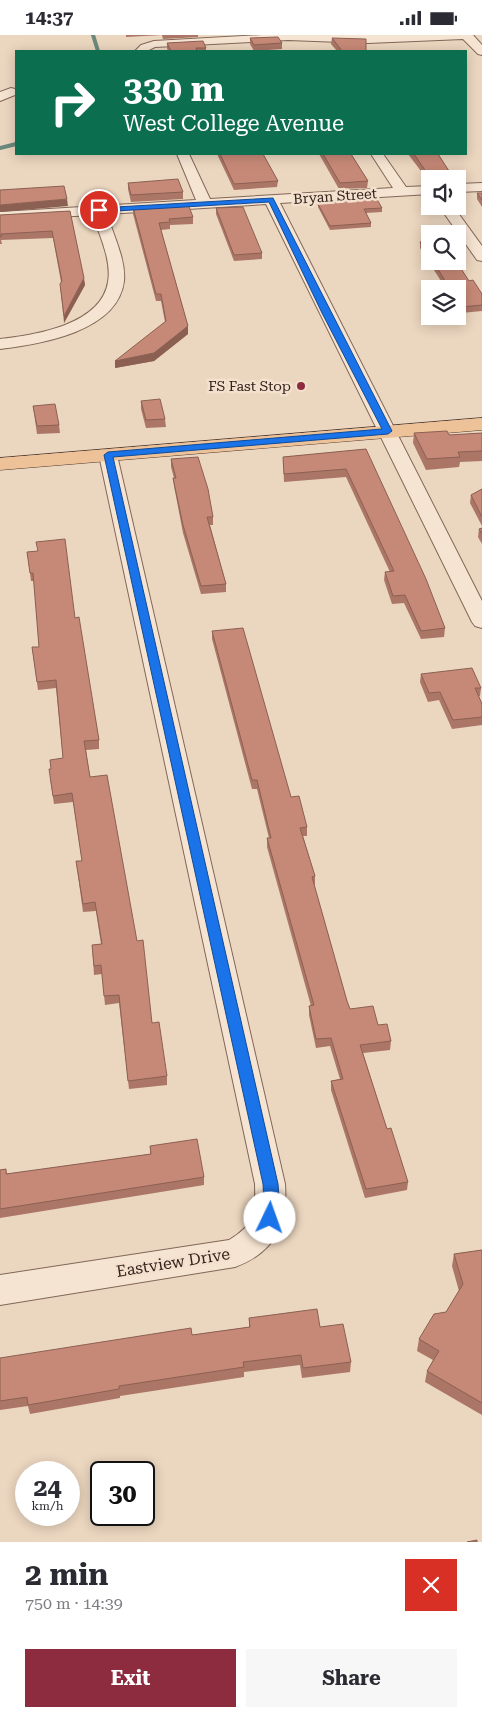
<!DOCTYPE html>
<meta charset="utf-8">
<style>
body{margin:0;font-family:"Roboto Serif",serif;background:#f7f7f7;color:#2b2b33;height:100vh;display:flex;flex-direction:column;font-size:19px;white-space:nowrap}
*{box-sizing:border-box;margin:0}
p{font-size:16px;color:#7c7c81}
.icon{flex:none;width:28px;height:28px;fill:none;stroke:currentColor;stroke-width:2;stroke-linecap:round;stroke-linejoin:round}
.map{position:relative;height:1507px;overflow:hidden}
.drawer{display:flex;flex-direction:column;background:#fff;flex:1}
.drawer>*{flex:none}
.banner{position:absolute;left:15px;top:15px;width:452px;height:105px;border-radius:0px;box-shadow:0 2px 12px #0003;background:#0b6e4f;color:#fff;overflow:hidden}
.buttons{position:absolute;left:421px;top:135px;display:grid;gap:10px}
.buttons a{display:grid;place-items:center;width:45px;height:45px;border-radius:0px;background:#fff;box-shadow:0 2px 12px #0003;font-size:25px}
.speed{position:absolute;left:15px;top:1426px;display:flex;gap:10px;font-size:25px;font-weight:700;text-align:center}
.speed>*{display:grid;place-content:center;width:65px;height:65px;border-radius:50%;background:#fff;box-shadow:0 2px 12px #0003;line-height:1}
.speed small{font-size:12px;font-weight:400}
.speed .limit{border:2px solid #111;border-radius:8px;background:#fff;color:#111}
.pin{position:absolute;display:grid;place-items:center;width:42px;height:42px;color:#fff;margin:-21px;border:2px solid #fff;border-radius:50%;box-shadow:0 1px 5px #0007}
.me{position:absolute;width:55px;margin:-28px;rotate:3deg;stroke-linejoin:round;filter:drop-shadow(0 0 4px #0008)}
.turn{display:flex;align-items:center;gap:18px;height:105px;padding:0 25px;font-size:22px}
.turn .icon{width:65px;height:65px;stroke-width:2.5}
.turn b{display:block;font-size:35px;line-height:42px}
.round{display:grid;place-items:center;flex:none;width:52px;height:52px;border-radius:0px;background:#f7f7f7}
.overview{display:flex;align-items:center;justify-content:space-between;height:85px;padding:0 25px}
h1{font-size:30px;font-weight:700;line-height:38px}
.button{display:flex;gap:10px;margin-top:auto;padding:10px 25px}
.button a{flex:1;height:58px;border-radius:0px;background:#8e2c3f;color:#fff;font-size:20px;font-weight:700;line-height:58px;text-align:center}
.button a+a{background:#f7f7f7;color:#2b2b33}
.status{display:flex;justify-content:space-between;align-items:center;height:35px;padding:0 25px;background:#fff;direction:ltr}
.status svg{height:14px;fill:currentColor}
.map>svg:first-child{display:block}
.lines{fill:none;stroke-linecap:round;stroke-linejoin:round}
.stream{stroke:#6a8a7c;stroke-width:4}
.minor-casing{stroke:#826759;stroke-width:2}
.major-casing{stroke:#50372d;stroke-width:1}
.minor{fill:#f6e4d2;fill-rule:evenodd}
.major{fill:#edc298;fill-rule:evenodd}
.wall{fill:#ab7666}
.shaded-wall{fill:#8b6053}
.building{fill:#c78977;stroke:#8b6053}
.route{fill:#1a73e8;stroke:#114b97}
.poi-dot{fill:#8e2c3f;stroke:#f3e1ce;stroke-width:2}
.labels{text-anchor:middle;stroke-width:5;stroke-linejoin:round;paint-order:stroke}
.far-street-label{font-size:14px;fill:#33231c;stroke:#f3e1ce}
.far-poi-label{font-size:14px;fill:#33231c;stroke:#f3e1ce;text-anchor:end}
.street-label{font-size:16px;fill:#33231c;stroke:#f3e1ce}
</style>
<div class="status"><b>14:37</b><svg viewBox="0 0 49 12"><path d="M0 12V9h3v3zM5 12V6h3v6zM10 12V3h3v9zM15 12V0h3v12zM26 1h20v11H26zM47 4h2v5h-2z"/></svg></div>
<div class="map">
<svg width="482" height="1507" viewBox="0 0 482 1507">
<rect width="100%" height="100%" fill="#ebd6bf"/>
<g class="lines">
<g class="stream">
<polyline points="93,0 98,16"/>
<polyline points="0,113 16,109"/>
</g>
<g class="minor-casing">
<g id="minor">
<polygon points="262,0 473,0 482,10 482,20 478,19 463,4 368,8 288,5 155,12 147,16 135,16 141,10 154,6"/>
<polygon points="11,53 15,54 15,60 0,66 0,57"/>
<path d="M177 119H189L210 164 393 153 371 119H383L406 152 430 151V159L280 168 482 566V593L475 591 472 587 266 169 107 179C113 200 126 224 124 246 118 297 40 309 0 314V304C35 300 101 290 108 247 112 225 99 200 93 180L0 185V177L196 165Z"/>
<polygon points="482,148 482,156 458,157 458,149"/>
<polygon points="439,171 453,171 482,211 482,226 477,225"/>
<path d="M108 415 114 416 117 420 285 1149C288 1190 275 1217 235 1232L0 1270V1240L229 1205C255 1190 256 1177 255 1149L99 420 102 416Z"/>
</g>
</g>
<g class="major-casing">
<polygon id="major" points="482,383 482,395 0,435 0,423"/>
</g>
<use href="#minor" class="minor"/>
<use href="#major" class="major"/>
</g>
<g class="wall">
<polygon points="126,0 198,0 198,2 163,4 162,0 126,2"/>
<polygon points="250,3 282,8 282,14 254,16 250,9"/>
<polygon points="332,3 366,16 337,16 331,9"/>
<polygon points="167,8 206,13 206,16 169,16 167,14"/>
<polygon points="217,119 263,119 278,146 277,152 234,155"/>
<polygon points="319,119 351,119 368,146 367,153 339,154"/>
<polygon points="408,119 438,119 449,136 449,143 427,144"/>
<polygon points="128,148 183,157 183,164 131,167 128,154"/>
<polygon points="477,158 482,158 482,172 477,164"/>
<polygon points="346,162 382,173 382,177 366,178 371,188 371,192 330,195 318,172 318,169 346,167"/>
<polygon points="133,172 193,182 193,189 170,190 170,194 161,195 188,291 188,299 154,326 115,333 165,287 161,266 156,266 133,179"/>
<polygon points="216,173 262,218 262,224 234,226 216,179"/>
<polygon points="70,176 85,250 64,288 60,249 61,247 53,203 1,205 2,209 0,209 0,180"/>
<polygon points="430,206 430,226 456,226 469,246 482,259 482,276 461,278 458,273 458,254 446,254 420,213 420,207"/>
<polygon points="141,366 165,384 166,392 146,393 141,374"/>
<polygon points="33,371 59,390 60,398 37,399"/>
<polygon points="414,398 449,400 482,398 482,426 460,427 459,432 426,435 413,408"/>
<polygon points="366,414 445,593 444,602 421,604 404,568 392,569 384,545 385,537 390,537 346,442 284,447 283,422"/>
<polygon points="171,424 213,482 213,490 210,490 226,549 226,557 201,559 183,498 174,451 173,443 174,443 171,432"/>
<polygon points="482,454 482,491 470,468 471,460"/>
<polygon points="482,493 482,509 478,502 479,494"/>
<polygon points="27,517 75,583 99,705 99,714 86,715 90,742 152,988 167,1041 167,1050 129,1054 119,968 105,970 102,939 94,940 92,910 101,909 96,876 83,877 76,826 82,826 73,767 54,769 50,743 51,734 63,723 56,653 38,655 32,612 39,612 34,546 31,546"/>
<polygon points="212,596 291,762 307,792 307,801 303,801 315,841 315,850 314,850 347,966 350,974 378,990 391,1006 390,1015 363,1018 387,1094 408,1147 407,1155 365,1163 331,1055 331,1046 340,1044 330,1011 316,1013 309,980 309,971 311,971 267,812 267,803 269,803 257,754 252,754 212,604"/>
<polygon points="421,639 481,653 480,661 479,661 482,669 482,690 452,694 439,665 428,667 420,647"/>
<polygon points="150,1111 204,1142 204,1150 0,1183 0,1135 6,1134 7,1139 150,1119"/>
<polygon points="482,1215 482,1380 425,1347 427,1336 433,1325 417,1316 419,1304 446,1277 459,1256 452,1231 454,1219"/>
<polygon points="249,1283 320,1292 351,1327 350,1337 302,1343 300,1330 244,1337 244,1342 120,1361 120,1363 30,1379 28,1371 0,1375 0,1323 192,1300 249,1292"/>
</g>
<g class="shaded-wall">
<polygon points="67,164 68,171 0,177 0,170"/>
<polygon points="84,243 85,250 64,288 64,281"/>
<polygon points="188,291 188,299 154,326 115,333 115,326"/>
</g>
<g class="building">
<polygon points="278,2 282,8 254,10 250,3"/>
<polygon points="332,3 366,4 366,16 342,16"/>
<polygon points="203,6 206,13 196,13 197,16 171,16 167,8"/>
<polygon points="220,119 263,119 278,146 234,149"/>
<polygon points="323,119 351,119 368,146 340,148"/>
<polygon points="414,119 438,119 449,136 427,138"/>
<polygon points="178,144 183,157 131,160 128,148"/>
<polygon points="64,151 67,164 0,170 0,155"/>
<polygon points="477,158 482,158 482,165"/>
<polygon points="375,161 382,173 364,174 371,188 330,191 318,169 349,166 346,162"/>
<polygon points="188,169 193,182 169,184 170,187 159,188 188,291 154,318 115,326 166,286 161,259 156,259 133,172"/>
<polygon points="243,172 262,218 234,220 216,173"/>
<polygon points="70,176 84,243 64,281 60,249 62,246 52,196 1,199 1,202 0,202 0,180"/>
<polygon points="430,206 430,222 420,207"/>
<polygon points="433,226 456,226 469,246 473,245 482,259 482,270 462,272 458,265 458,254 450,254"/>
<polygon points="160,364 165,384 146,385 141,366"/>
<polygon points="55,369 59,390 37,391 33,371"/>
<polygon points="447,396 449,400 482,398 482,416 458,417 460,422 427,424 414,398"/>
<polygon points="366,414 426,544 445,593 421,596 405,560 393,561 385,537 394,536 346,434 284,439 283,422"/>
<polygon points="198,422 208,454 213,482 207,482 226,549 201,551 183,490 173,443 176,443 171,424"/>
<polygon points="482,454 482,482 471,460"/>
<polygon points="482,493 482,499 479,494"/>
<polygon points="65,504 75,583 79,582 99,705 84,706 90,742 107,740 137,906 143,905 152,988 159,987 167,1041 128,1046 119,960 104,961 101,930 94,931 92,910 102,909 95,867 83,869 76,826 82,826 72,758 53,761 49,734 51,734 50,725 63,723 56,645 37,647 32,612 39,612 33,538 30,538 27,517 38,516 36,507"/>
<polygon points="243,593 291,762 299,761 307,792 300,793 315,841 312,842 347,966 350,974 373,971 378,990 387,989 391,1006 360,1010 387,1094 391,1093 408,1147 366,1154 331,1046 343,1044 331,1003 316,1004 309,971 314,970 267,803 271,803 257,745 252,745 212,596"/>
<polygon points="472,633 481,653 475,653 482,669 482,682 453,685 440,657 429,658 421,639"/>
<polygon points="197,1104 204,1142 0,1174 0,1135 6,1134 6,1139 151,1119 150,1111"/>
<polygon points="482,1215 482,1368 427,1336 439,1316 419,1304 434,1279 446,1277 463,1249 454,1219"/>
<polygon points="317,1274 320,1292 343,1289 351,1327 303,1333 301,1320 243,1327 244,1332 119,1351 119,1354 28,1370 27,1362 0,1366 0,1323 191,1293 192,1300 250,1292 249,1283"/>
<polygon points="477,1505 477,1507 467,1507"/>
</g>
<path class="route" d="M273 163 392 396 388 399 113 422 278 1149C279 1162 281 1175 275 1187L270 1189 264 1187C262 1182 264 1157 263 1149L104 420 108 417 382 394 322 278 269 167 99 177 95 175 99 173Z"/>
<circle class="poi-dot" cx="301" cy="351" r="5"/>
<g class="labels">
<g class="far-street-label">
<text transform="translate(335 161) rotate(-4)" y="5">Bryan Street</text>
</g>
<g class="far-poi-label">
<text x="291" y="356">FS Fast Stop</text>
</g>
<g class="street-label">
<text transform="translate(173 1227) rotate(-9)" y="6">Eastview Drive</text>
</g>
</g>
</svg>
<div class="buttons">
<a><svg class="icon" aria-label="sound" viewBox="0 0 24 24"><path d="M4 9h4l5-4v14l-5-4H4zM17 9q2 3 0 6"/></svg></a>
<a><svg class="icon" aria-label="search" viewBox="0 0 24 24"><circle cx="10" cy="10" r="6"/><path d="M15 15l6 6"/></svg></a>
<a><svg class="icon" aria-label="layers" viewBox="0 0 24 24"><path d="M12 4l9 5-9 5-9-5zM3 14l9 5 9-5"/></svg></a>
</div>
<div class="speed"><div>24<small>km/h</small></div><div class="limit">30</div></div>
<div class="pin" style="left:99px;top:175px;background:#d93025"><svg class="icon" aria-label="arrive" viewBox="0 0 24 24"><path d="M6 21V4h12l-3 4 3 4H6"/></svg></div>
<svg class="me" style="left:270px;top:1183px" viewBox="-20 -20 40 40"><circle r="19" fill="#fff"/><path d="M0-13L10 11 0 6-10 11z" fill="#1a73e8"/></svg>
<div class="banner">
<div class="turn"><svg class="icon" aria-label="right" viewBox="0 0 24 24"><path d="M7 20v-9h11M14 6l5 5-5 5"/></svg><div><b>330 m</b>West College Avenue</div></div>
</div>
</div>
<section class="drawer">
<div class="overview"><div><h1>2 min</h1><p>750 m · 14:39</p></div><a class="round" style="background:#d93025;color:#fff"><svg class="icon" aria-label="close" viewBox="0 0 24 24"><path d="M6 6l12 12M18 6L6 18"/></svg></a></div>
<div class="button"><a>Exit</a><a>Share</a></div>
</section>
